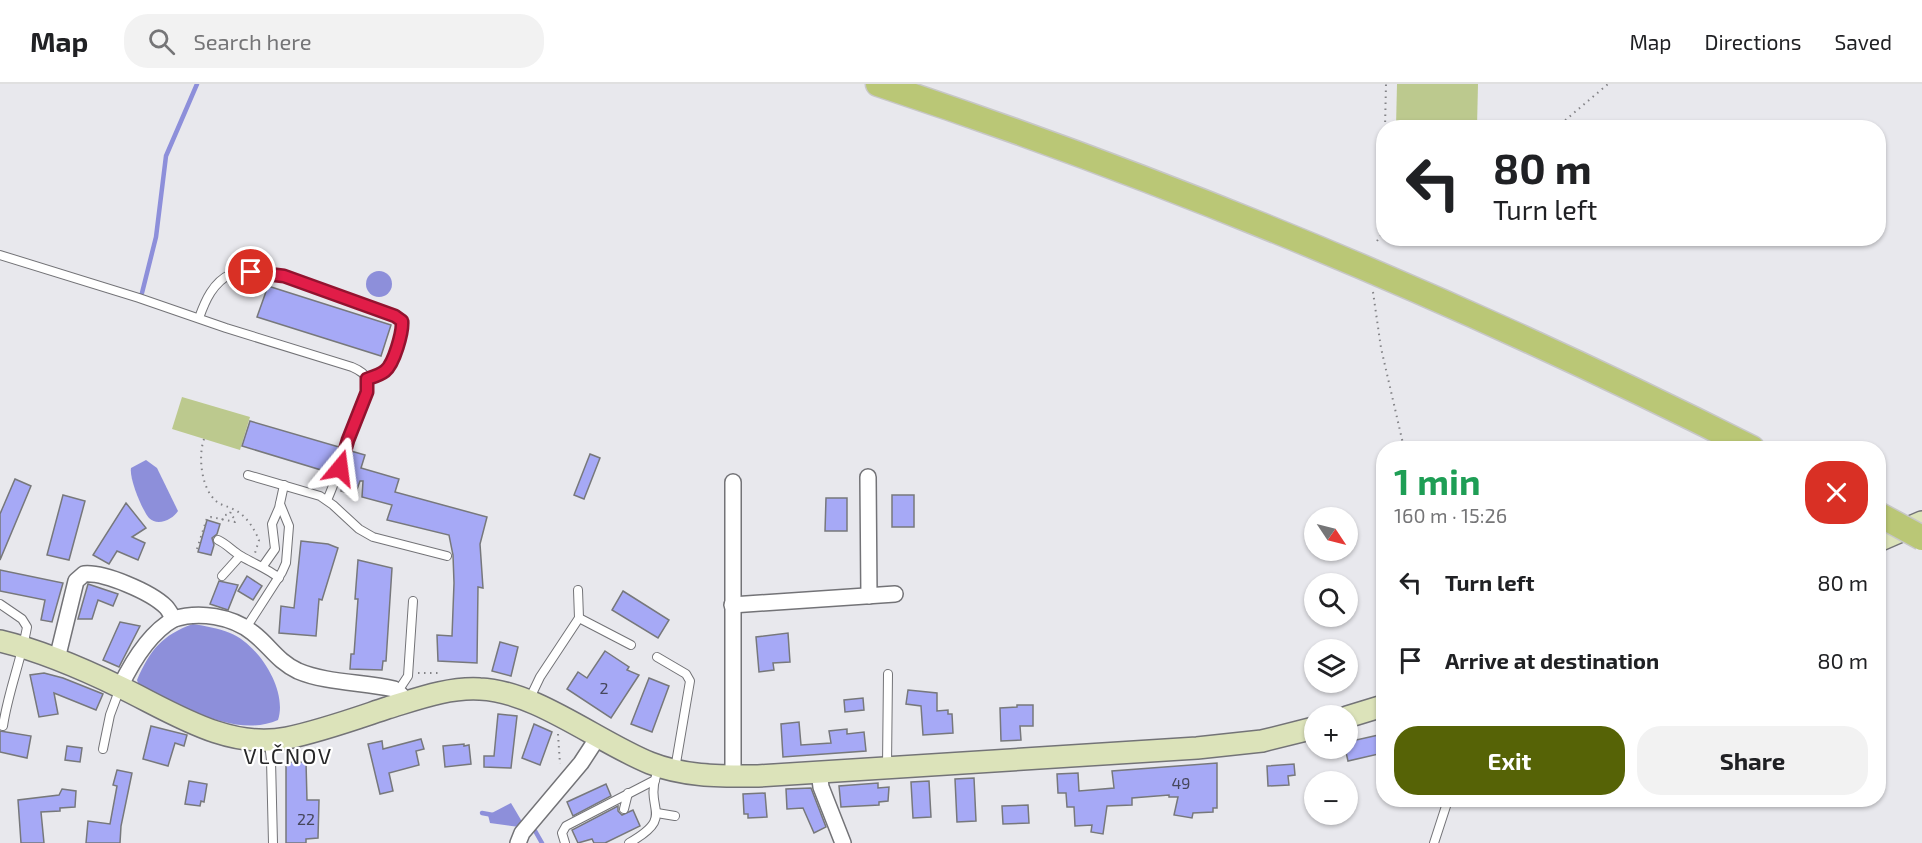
<!DOCTYPE html>
<meta charset="utf-8">
<style>
body{margin:0;font-family:"Exo 2",sans-serif;background:#f2f2f2;color:#202124;height:100vh;display:flex;flex-direction:column;font-size:22px;white-space:nowrap}
*{box-sizing:border-box;margin:0}
p{font-size:20px;color:#757577}
.icon{flex:none;width:33px;height:33px;fill:none;stroke:currentColor;stroke-width:2;stroke-linecap:round;stroke-linejoin:round}
.map{position:relative;flex:1;overflow:hidden}
.side{position:absolute;left:1376px;top:357px;width:510px;height:366px;display:flex;flex-direction:column;background:#fff;border-radius:24px;box-shadow:0 2px 4px #0004}
.side>*{flex:none}
.guide{position:absolute;left:1376px;top:36px;width:510px;height:126px;border-radius:24px;box-shadow:0 2px 4px #0004;background:#fff;color:#202124;overflow:hidden}
.needle{width:39px;rotate:125deg}
.buttons{position:absolute;left:1304px;top:423px;display:grid;gap:12px}
.buttons a{display:grid;place-items:center;width:54px;height:54px;border-radius:50%;background:#fff;box-shadow:0 2px 4px #0004;font-size:30px}
.pin{position:absolute;display:grid;place-items:center;width:51px;height:51px;color:#fff;margin:-26px;border:3px solid #fff;border-radius:50%;box-shadow:0 2px 6px #0007}
.me{position:absolute;width:66px;margin:-33px;rotate:16deg;stroke-linejoin:round;filter:drop-shadow(0 0 4px #0008)}
.turn{display:flex;align-items:center;gap:21px;height:126px;padding:0 18px;font-size:27px}
.turn .icon{width:78px;height:78px;stroke-width:2.5}
.turn b{display:block;font-size:42px;line-height:51px}
.round{display:grid;place-items:center;flex:none;width:63px;height:63px;border-radius:24px;background:#f2f2f2}
.overview{display:flex;align-items:center;justify-content:space-between;height:102px;padding:0 18px}
h1{font-size:36px;font-weight:700;line-height:45px;color:#1e9e55}
.primary-button{display:flex;gap:12px;margin-top:auto;padding:12px 18px}
.primary-button a{flex:1;height:69px;border-radius:24px;background:#566306;color:#fff;font-size:24px;font-weight:700;line-height:69px;text-align:center}
.primary-button a+a{background:#f2f2f2;color:#202124}
ul{padding:0;list-style:none}
li{display:flex;align-items:center;gap:18px;height:78px;padding:0 18px}
li div{flex:1}
li b{display:block;font-size:22px}
li em{font-style:normal}
header{display:flex;align-items:center;gap:36px;box-sizing:border-box;height:84px;padding:0 30px;background:#fff;border-bottom:2px solid #e0e0e0}
header strong{font-size:28px}
nav{display:flex;gap:33px;margin-inline-start:auto;font-size:21px}
.search{width:420px;height:54px;background:#f2f2f2;display:flex;align-items:center;gap:15px;box-sizing:border-box;padding:0 21px;border-radius:24px;color:#757577;font-size:22px}
.map>svg:first-child{display:block}
.green{fill:#bcc98e}
.water{fill:#8d8fda}
.lines{fill:none;stroke-linecap:round;stroke-linejoin:round}
.stream{stroke:#8d8fda;stroke-width:4.5}
.building{fill:#a6a9f6;stroke:#77787b;stroke-width:1.5}
.lane-casing{stroke:#737377;stroke-width:10}
.street-casing{stroke:#737377;stroke-width:18}
.secondary-casing{stroke:#737377;stroke-width:24}
.primary-casing{stroke:#c7c7c7;stroke-width:27}
.path{stroke:#838387;stroke-width:2;stroke-dasharray:1.5 4.5;stroke-linecap:butt}
.lane{stroke:#fff;stroke-width:8}
.street{stroke:#fff;stroke-width:15}
.secondary{stroke:#dce3ba;stroke-width:21}
.primary{stroke:#bac776;stroke-width:24}
.primary-bridge-casing{stroke:#c7c7c7;stroke-width:27;stroke-linecap:butt}
.primary-bridge{stroke:#bac776;stroke-width:24}
.route-casing{stroke:#92132f;stroke-width:15}
.route{stroke:#e11d48;stroke-width:10}
.labels{text-anchor:middle;stroke-width:4.5;stroke-linejoin:round;paint-order:stroke}
.number-label{font-size:16px;fill:#46475c}
.quarter-label{font-size:22px;letter-spacing:1.5px;fill:#262628;stroke:#fff}
</style>
<header>
<strong>Map</strong>
<div class="search"><svg class="icon" aria-label="search" viewBox="0 0 24 24"><circle cx="10" cy="10" r="6"/><path d="M15 15l6 6"/></svg>Search here</div>
<nav><a>Map</a><a>Directions</a><a>Saved</a></nav>
</header>
<div class="map">
<svg width="1922" height="759" viewBox="0 0 1922 759">
<rect width="100%" height="100%" fill="#e8e8ed"/>
<g class="green">
<polygon points="1397,0 1478,0 1477,43 1396,43"/>
<polygon points="182,313 250,333 240,366 172,345"/>
</g>
<g class="water">
<circle cx="379" cy="200" r="13"/>
<path d="M146 376 157 384 178 427C173 435 158 443 149 434 142 426 129 394 131 384Z"/>
<path d="M193 540C205 542 218 544 230 549 258 560 288 606 278 636 235 655 178 620 139 602L137 596C150 566 162 551 193 540Z"/>
<polygon points="511,719 524,741 519,743 490,739 488,731"/>
</g>
<g class="lines">
<g class="stream">
<polyline points="142,209 156,153 166,72 197,0"/>
<polyline points="482,729 493,731"/>
<polyline points="529,743 534,745 542,759"/>
</g>
</g>
<g class="building">
<polygon points="268,202 391,241 381,272 257,233"/>
<polygon points="250,337 339,363 331,389 242,362"/>
<polygon points="351,367 365,371 361,384 399,395 395,408 487,433 480,460 483,504 478,503 477,579 438,577 437,551 452,552 454,499 453,471 449,451 387,436 392,421 362,413 363,397 360,397 355,411 341,407 345,393 343,392"/>
<polygon points="590,370 600,374 584,415 574,411"/>
<polygon points="15,395 31,402 0,476 0,430"/>
<polygon points="63,411 85,417 69,476 47,471"/>
<rect x="892" y="411" width="22" height="32"/>
<polygon points="826,414 847,414 847,447 825,447"/>
<polygon points="126,419 146,444 132,453 145,459 138,476 117,467 109,480 93,471"/>
<polygon points="207,436 220,440 217,450 212,454 214,461 211,471 198,468"/>
<polygon points="301,457 328,460 338,464 322,516 319,515 316,552 279,549 281,522 294,524"/>
<polygon points="358,476 392,484 386,577 383,577 382,586 350,585 351,570 354,570 358,515 355,515"/>
<polygon points="0,486 63,499 52,538 41,536 45,516 0,507"/>
<polygon points="247,492 262,502 253,516 238,507"/>
<polygon points="219,497 238,501 228,526 210,520"/>
<polygon points="88,500 118,510 113,522 98,516 92,535 78,535"/>
<polygon points="623,507 669,536 658,554 612,526"/>
<polygon points="120,538 140,542 119,583 103,576"/>
<polygon points="788,549 790,578 773,579 774,586 759,588 756,553"/>
<polygon points="500,558 518,563 511,592 492,587"/>
<polygon points="605,567 629,583 627,586 639,591 611,634 567,605 578,588 587,594"/>
<polygon points="44,589 63,594 103,610 96,626 54,609 58,630 39,633 30,591"/>
<polygon points="649,594 669,602 652,648 631,640"/>
<polygon points="908,606 937,609 937,627 948,626 948,630 952,630 953,649 923,651 921,622 906,620"/>
<polygon points="863,614 864,626 845,628 844,616"/>
<polygon points="1017,621 1033,621 1033,642 1020,642 1021,656 1001,657 1000,624 1017,623"/>
<polygon points="498,630 517,632 511,684 484,683 484,672 494,672"/>
<polygon points="799,638 801,661 831,659 829,647 847,645 847,650 864,648 866,667 783,673 781,640"/>
<polygon points="534,640 552,648 540,681 522,674"/>
<polygon points="151,642 187,651 184,662 175,659 168,682 143,675"/>
<polygon points="0,647 31,652 27,674 0,668"/>
<polygon points="1383,650 1383,669 1348,677 1345,664 1347,664 1347,658"/>
<polygon points="421,655 424,665 416,667 419,681 389,689 393,707 380,710 368,660 382,657 383,665"/>
<polygon points="464,660 464,662 469,661 471,680 445,683 443,662"/>
<polygon points="67,662 82,664 80,678 65,676"/>
<polygon points="286,678 306,678 307,716 319,716 318,754 306,755 306,759 286,759"/>
<polygon points="1217,679 1217,724 1213,724 1213,728 1193,729 1192,734 1174,731 1178,713 1169,713 1169,711 1132,714 1132,721 1107,722 1103,750 1091,748 1092,741 1075,742 1074,723 1067,723 1066,709 1058,709 1057,690 1078,689 1079,707 1114,704 1112,687"/>
<polygon points="1294,680 1295,691 1288,692 1289,701 1268,702 1267,682"/>
<polygon points="117,686 132,689 121,742 120,759 86,759 88,737 110,740 117,702 113,701"/>
<polygon points="974,694 976,737 957,738 955,695"/>
<polygon points="189,697 207,700 204,718 201,717 200,722 185,720"/>
<polygon points="929,697 931,733 913,734 911,698"/>
<polygon points="878,699 878,704 889,703 888,717 879,718 879,721 841,723 839,702"/>
<polygon points="606,700 611,712 573,732 567,718"/>
<polygon points="811,704 826,743 814,749 803,724 787,725 786,705"/>
<polygon points="62,705 76,707 75,723 60,724 60,727 41,728 44,759 21,759 18,716 59,711"/>
<polygon points="765,709 767,733 748,734 748,730 744,730 743,710"/>
<polygon points="1028,721 1029,739 1003,740 1002,722"/>
<polygon points="618,722 618,727 622,731 633,726 640,742 605,759 594,759 592,755 578,759 572,746"/>
</g>
<g class="lines">
<g class="lane-casing">
<g id="lane">
<path d="M0 171 139 214 226 244 352 283C359 286 367 290 368 299 369 313 357 331 352 344 343 368 338 393 327 416"/>
<path d="M199 234C205 217 213 198 231 190 263 176 360 220 395 232L402 237C403 248 394 280 385 287 380 291 373 293 367 295"/>
<polyline points="248,391 320,412 333,421 359,445 373,453 447,472"/>
<path d="M218 456C227 460 232 467 241 472 254 480 267 484 279 494"/>
<polyline points="263,482 275,465 272,440 279,424 284,401"/>
<polyline points="222,492 240,472"/>
<path d="M0 520 22 535 27 543C21 577 8 608 3 642"/>
<polyline points="579,534 631,561"/>
<polyline points="246,544 282,488 286,479 289,442 280,420"/>
<polyline points="657,573 686,590 690,597 675,685"/>
<polyline points="398,607 408,592 413,517"/>
<polyline points="529,616 540,593 579,534 578,506"/>
<polyline points="269,659 271,676 273,759"/>
<polyline points="103,665 110,631 120,604"/>
<polyline points="887,682 888,590"/>
<polyline points="624,725 628,709"/>
<polyline points="657,729 675,732"/>
<polyline points="565,759 562,749 566,742 655,696"/>
<path d="M629 759C676 732 645 727 656 692"/>
<polyline points="1434,759 1448,716"/>
</g>
</g>
<g class="street-casing">
<g id="street">
<polyline points="868,393 869,512"/>
<polyline points="733,398 733,692"/>
<polyline points="732,521 895,510"/>
<path d="M57 575 76 497 84 490C104 488 151 508 166 523 169 526 171 531 174 535 199 527 232 532 253 549 270 562 277 577 298 587 326 599 364 598 394 605L401 611 404 619"/>
<path d="M120 603C132 578 149 549 174 535"/>
<polyline points="819,688 821,703 843,759"/>
<polyline points="518,759 522,749 581,679 598,653"/>
</g>
</g>
<g class="secondary-casing">
<g id="secondary">
<polyline points="1878,457 1922,438"/>
<path d="M0 557C42 567 81 584 120 603 172 628 227 666 287 654 321 647 354 635 387 624 417 615 449 603 480 605 535 607 598 658 650 679 685 693 722 692 758 692L1197 664 1262 657 1314 644"/>
<polyline points="1347,633 1383,622"/>
</g>
</g>
<g class="primary-casing">
<path id="primary" d="M878 0C1178 99 1470 222 1752 364"/>
</g>
<g class="path">
<polyline points="1385,44 1386,0"/>
<polyline points="1556,44 1608,0"/>
<polyline points="1377,157 1383,148"/>
<polyline points="1373,208 1381,264 1404,364"/>
<path d="M204 355C198 372 201 404 216 417 220 421 227 422 233 425 245 430 254 444 259 456L255 469"/>
<polyline points="222,436 225,431 230,430"/>
<polyline points="197,465 207,434 211,433 235,438 235,435 230,430 232,424"/>
<polyline points="418,589 442,589"/>
<polyline points="558,650 560,680"/>
</g>
<use href="#lane" class="lane"/>
<use href="#street" class="street"/>
<use href="#secondary" class="secondary"/>
<use href="#primary" class="primary"/>
<g class="primary-bridge-casing">
<polyline id="primary-bridge" points="1878,430 1922,454"/>
</g>
<use href="#primary-bridge" class="primary-bridge"/>
</g>
<g class="lines">
<g class="route-casing">
<path id="route" d="M251 188 284 192 395 232 402 237C403 248 394 280 385 287 380 291 373 293 367 295V308L348 356 340 384"/>
</g>
<use href="#route" class="route"/>
</g>
<g class="labels">
<g class="number-label">
<text x="604" y="610">2</text>
<text x="1181" y="705">49</text>
<text x="306" y="741">22</text>
</g>
<g class="quarter-label">
<text x="288" y="680">VLČNOV</text>
</g>
</g>
</svg>
<div class="buttons">
<a><svg class="needle" viewBox="-14 -14 28 28"><path d="M0-13l5 13h-10z" fill="#e53935"/><path d="M0 13l5-13h-10z" fill="#757577"/></svg></a>
<a><svg class="icon" aria-label="search" viewBox="0 0 24 24"><circle cx="10" cy="10" r="6"/><path d="M15 15l6 6"/></svg></a>
<a><svg class="icon" aria-label="layers" viewBox="0 0 24 24"><path d="M12 4l9 5-9 5-9-5zM3 14l9 5 9-5"/></svg></a>
<a>+</a>
<a>−</a>
</div>
<div class="pin" style="left:251px;top:188px;background:#d93025"><svg class="icon" aria-label="arrive" viewBox="0 0 24 24"><path d="M6 21V4h12l-3 4 3 4H6"/></svg></div>
<svg class="me" style="left:340px;top:384px" viewBox="-20 -20 40 40"><path d="M0-17L14 15 0 8-14 15z" fill="#e11d48" stroke="#fff" stroke-width="4"/></svg>
<div class="guide">
<div class="turn"><svg class="icon" aria-label="left" viewBox="0 0 24 24"><path d="M17 20v-9H6M10 6l-5 5 5 5"/></svg><div><b>80 m</b>Turn left</div></div>
</div>
<section class="side">
<div class="overview"><div><h1>1 min</h1><p>160 m · 15:26</p></div><a class="round" style="background:#d93025;color:#fff"><svg class="icon" aria-label="close" viewBox="0 0 24 24"><path d="M6 6l12 12M18 6L6 18"/></svg></a></div>
<ul>
<li><svg class="icon" aria-label="left" viewBox="0 0 24 24"><path d="M17 20v-9H6M10 6l-5 5 5 5"/></svg><div><b>Turn left</b></div><em>80 m</em></li>
<li><svg class="icon" aria-label="arrive" viewBox="0 0 24 24"><path d="M6 21V4h12l-3 4 3 4H6"/></svg><div><b>Arrive at destination</b></div><em>80 m</em></li>
</ul>
<div class="primary-button"><a>Exit</a><a>Share</a></div>
</section>
</div>
